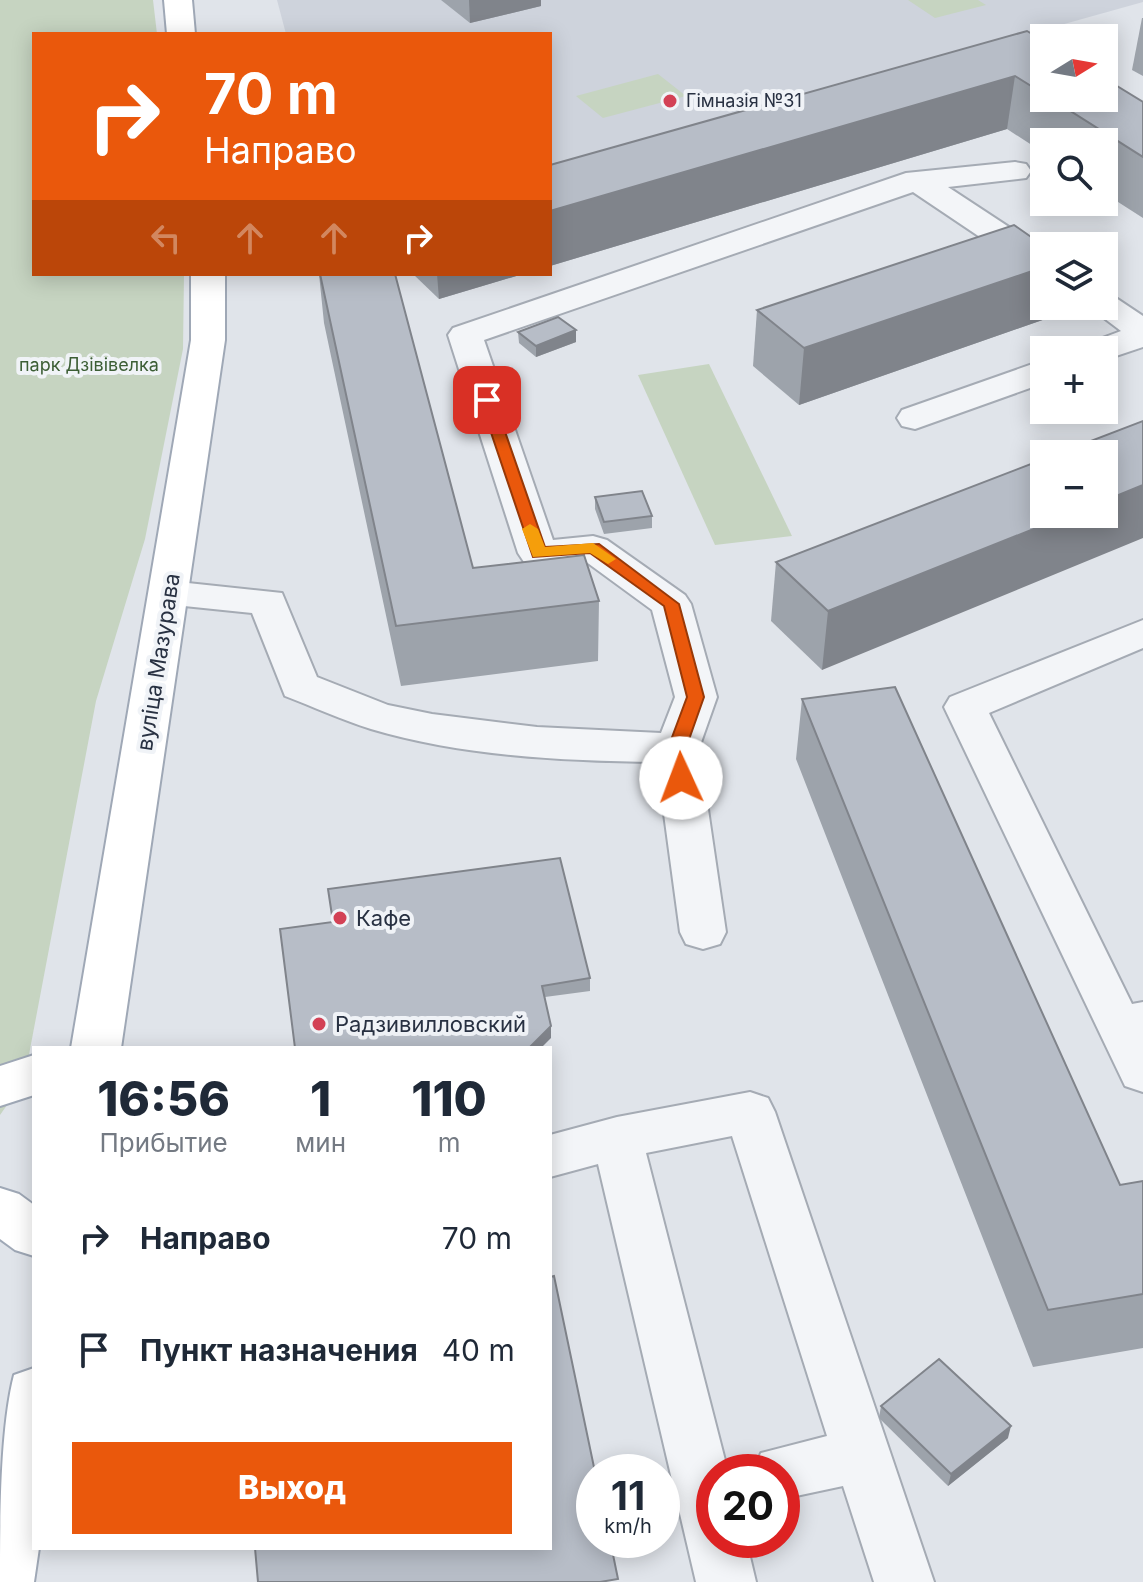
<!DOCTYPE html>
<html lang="ru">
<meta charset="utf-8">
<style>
body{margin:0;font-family:Inter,sans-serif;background:#f6f6f7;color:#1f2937;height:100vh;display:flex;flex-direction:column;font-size:30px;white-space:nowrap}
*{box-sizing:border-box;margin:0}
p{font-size:26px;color:#747a83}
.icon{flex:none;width:44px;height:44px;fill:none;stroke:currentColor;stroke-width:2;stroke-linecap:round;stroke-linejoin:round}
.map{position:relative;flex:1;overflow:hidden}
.panel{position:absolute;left:32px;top:1046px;width:520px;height:504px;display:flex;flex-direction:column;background:#fff;border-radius:0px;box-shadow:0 4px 20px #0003}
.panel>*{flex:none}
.banner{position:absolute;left:32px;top:32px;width:520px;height:244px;border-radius:0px;box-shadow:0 4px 20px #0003;background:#ea580c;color:#fff;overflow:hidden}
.needle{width:52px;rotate:79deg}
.tools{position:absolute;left:1030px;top:24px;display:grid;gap:16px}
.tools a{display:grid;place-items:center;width:88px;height:88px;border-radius:0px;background:#fff;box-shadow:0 4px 20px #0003;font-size:40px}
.speed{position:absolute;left:576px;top:1454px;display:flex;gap:16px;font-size:40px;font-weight:700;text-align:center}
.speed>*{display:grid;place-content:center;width:104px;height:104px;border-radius:50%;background:#fff;box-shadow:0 4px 20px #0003;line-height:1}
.speed small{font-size:20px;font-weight:400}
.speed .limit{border:12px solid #d22;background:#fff;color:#111}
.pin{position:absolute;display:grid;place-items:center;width:68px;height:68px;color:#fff;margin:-34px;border-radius:16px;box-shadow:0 4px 12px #0006}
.me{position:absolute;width:88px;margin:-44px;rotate:358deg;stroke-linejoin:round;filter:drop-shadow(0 0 6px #0008)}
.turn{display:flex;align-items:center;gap:28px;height:168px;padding:0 40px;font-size:36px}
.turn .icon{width:104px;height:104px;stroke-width:2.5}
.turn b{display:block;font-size:56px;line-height:68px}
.lanes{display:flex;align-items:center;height:76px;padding:0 40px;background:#0003;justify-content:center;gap:40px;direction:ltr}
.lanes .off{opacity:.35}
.eta{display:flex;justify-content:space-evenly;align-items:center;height:136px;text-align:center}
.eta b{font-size:48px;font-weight:800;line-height:56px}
.cta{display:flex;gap:16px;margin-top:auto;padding:16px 40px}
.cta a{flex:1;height:92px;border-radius:0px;background:#ea580c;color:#fff;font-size:32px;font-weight:800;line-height:92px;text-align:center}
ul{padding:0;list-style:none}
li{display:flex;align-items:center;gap:24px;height:112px;padding:0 40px}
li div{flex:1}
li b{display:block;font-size:30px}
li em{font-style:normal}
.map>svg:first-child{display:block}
.built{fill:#ced3dc}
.green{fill:#c6d4c1}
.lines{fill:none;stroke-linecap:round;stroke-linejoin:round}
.minor-casing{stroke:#a5abb4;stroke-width:4}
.major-casing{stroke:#9fa8b6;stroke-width:4}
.minor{fill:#f3f5f8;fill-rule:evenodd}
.major{fill:#fff;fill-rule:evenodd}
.wall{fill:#9da3ab}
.shaded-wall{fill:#80848b}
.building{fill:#b7bdc7;stroke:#80848b;stroke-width:2}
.route{fill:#ea580c;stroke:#983908;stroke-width:2}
.slow{fill:#f59e0b}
.poi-dot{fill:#d34155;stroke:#f0f3f7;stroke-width:3}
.labels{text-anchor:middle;stroke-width:8;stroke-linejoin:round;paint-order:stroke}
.far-poi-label{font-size:18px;fill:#283142;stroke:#f0f3f7;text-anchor:start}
.far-park-label{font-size:18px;fill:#3c5e35;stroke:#f0f3f7}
.street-label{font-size:22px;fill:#283142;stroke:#f0f3f7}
.poi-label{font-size:22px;fill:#283142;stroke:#f0f3f7;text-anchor:start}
</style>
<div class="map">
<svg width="1143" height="1582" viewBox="0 0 1143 1582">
<rect width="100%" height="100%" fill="#e0e4ea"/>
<polygon class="built" points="277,0 1143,0 1143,2 550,168 550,34 286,34"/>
<g class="green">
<polygon points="0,0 153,0 157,34 34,34 34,274 184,274 183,349 145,539 96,701 24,1081 0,1115"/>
<polygon points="908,0 978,0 986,5 935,18"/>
<polygon points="658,74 686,96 603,118 576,96"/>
<polygon points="709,364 792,536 715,545 638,375"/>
</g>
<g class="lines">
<g class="minor-casing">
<g id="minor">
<path d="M1015 162 1026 164 1031 171 1026 178 948 187 1044 250V275L1032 272 913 192 484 340 553 540 593 536 607 540 685 595 691 604 717 697 699 748 726 932 720 944 703 949 686 944 680 932 657 762C563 761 462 756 371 729 342 720 314 707 285 696L252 613 155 603 149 594 155 585 169 581 282 593 317 677 388 705 432 714 537 727 661 733 675 697 652 610 585 561 538 565 524 562 518 553 448 335 453 328 906 173Z"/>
<polygon points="1104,295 1116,298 1143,316 1143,347 1104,360 1104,350 1084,350 1089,343 1121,331 1088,306 1104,306"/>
<polygon points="1044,360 1044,383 915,429 902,426 897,418 902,410"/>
<polygon points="1143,620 1143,648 989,713 1132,1004 1143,1002 1143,1092 1125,1086 944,707 950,697"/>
<polygon points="750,1092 768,1098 775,1112 934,1582 874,1582 843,1486 782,1499 782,1472 753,1472 761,1453 827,1436 732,1136 646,1153 728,1472 714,1472 714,1540 746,1540 756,1582 696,1582 598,1164 550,1177 550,1135 617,1117"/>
</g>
</g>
<g class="major-casing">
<g id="major">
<polygon points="164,0 192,0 195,34 167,34"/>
<polygon points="191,274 225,274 225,340 121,1048 71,1048 191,340"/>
<polygon points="34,1055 34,1095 0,1106 0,1066"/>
<polygon points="0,1188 19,1194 34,1205 34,1256 15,1250 0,1239"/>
<path d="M34 1368V1548H39L34 1582H0C0 1522 0 1429 14 1375Z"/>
</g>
</g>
<use href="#minor" class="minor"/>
<use href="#major" class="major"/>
</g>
<g class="wall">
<polygon points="441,0 541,0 541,6 470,23"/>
<polygon points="1142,18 1143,18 1143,76 1132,70"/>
<polygon points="1044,41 1044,98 1104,98 1143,102 1143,218 1104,193 1104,142 1044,142 1044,153 1007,129 550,266 550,165"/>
<polygon points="319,274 395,274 473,568 599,601 598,661 401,686 324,323"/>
<polygon points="413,274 523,274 439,299"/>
<polygon points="1056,306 1054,316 799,405 753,366 757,310"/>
<polygon points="518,332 576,342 536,357 519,343"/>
<polygon points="1044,459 822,670 771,621 776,562"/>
<polygon points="595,497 652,516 652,528 604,534 595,509"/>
<polygon points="802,699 1120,1185 1143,1181 1143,1348 1033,1367 796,759"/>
<polygon points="280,929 590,978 590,991 545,997 551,1038"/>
<polygon points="881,1406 1008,1438 948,1486 879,1418"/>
</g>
<g class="shaded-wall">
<polygon points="469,0 541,0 541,6 470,23"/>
<polygon points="1015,76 1007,129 550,266 550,211"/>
<polygon points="1044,267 1044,306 1056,306 1054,316 799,405 804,348"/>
<polygon points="437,274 523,274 439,299"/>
<polygon points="576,330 576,342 536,357 536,346"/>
<polygon points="1143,485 1143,538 822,670 828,611 1071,514 1104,514 1104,501"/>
<polygon points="551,1026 551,1038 541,1048 529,1048"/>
<polygon points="1011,1426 1008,1438 948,1486 951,1474"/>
</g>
<g class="building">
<polygon points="1027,31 1044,41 1044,94 1015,76 550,211 550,165"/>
<polygon points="1104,78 1143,102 1143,157 1050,98 1104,98"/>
<polygon points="1014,225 1044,246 1044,267 804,348 757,310"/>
<polygon points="320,274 395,274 473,568 584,555 599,601 396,626"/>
<polygon points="558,317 576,330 536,346 518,332"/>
<polygon points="1143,421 1143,485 1104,501 1104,454 1057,454"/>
<polygon points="1044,459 1044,514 1071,514 828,611 776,562"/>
<polygon points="642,491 652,516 604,522 595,497"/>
<polygon points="895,687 1120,1185 1143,1181 1143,1294 1048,1310 802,699"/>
<polygon points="560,858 590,978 542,986 551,1026 529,1048 295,1048 280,929 333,922 328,889"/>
<polygon points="554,1276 595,1472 594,1472 594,1540 610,1540 618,1579 600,1582 258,1582 255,1548 550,1548 550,1277"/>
<polygon points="939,1359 1011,1426 951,1474 881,1406"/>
</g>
<polygon class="route" points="487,396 494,400 545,547 599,544 679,604 704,697 686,748 690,778 688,783 681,785 672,778 668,748 687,697 664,606 590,553 533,557 480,400"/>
<polygon class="slow" points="530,524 538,529 545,547 593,543 616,559 608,564 590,553 533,557 522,529"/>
<g class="poi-dot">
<circle cx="670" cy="101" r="8"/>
<circle cx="340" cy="918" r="8"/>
<circle cx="319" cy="1024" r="8"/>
</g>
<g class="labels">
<g class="far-poi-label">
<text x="686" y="107">Гімназія №31</text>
</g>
<g class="far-park-label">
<text x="89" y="371">парк Дзівівелка</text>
</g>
<g class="street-label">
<text transform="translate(158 662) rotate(-81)" y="8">вуліца Мазурава</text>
</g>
<g class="poi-label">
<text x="356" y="926">Кафе</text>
<text x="335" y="1032">Радзивилловский</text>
</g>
</g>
</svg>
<div class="tools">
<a><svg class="needle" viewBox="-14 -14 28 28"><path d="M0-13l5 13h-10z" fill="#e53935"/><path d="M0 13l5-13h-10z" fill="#747a83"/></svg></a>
<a><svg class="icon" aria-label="search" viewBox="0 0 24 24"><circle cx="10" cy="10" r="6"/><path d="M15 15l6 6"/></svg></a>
<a><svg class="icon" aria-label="layers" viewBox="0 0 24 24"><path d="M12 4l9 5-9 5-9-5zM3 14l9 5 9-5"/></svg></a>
<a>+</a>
<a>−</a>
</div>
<div class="speed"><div>11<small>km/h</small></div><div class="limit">20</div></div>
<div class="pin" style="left:487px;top:400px;background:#d93025"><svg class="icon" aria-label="arrive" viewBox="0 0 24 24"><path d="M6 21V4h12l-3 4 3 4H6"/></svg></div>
<svg class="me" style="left:681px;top:778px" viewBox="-20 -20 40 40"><circle r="19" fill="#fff"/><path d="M0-13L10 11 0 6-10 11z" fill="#ea580c"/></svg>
<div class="banner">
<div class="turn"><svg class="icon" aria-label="right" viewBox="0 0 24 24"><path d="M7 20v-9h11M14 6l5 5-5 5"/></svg><div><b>70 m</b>Направо</div></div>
<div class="lanes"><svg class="icon off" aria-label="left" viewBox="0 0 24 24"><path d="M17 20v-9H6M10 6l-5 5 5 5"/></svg><svg class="icon off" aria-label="ahead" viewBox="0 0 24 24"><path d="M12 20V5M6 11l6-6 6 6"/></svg><svg class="icon off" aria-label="ahead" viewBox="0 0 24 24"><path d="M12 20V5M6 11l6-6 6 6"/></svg><svg class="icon" aria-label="right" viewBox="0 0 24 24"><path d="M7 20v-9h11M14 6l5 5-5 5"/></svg></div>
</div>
<section class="panel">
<div class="eta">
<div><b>16:56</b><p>Прибытие</p></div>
<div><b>1</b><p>мин</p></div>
<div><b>110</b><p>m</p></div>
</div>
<ul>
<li><svg class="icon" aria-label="right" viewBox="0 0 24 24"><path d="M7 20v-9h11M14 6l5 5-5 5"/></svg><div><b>Направо</b></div><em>70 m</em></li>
<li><svg class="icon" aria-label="arrive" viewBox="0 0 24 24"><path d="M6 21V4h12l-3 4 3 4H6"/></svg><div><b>Пункт назначения</b></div><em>40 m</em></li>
</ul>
<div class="cta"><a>Выход</a></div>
</section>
</div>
